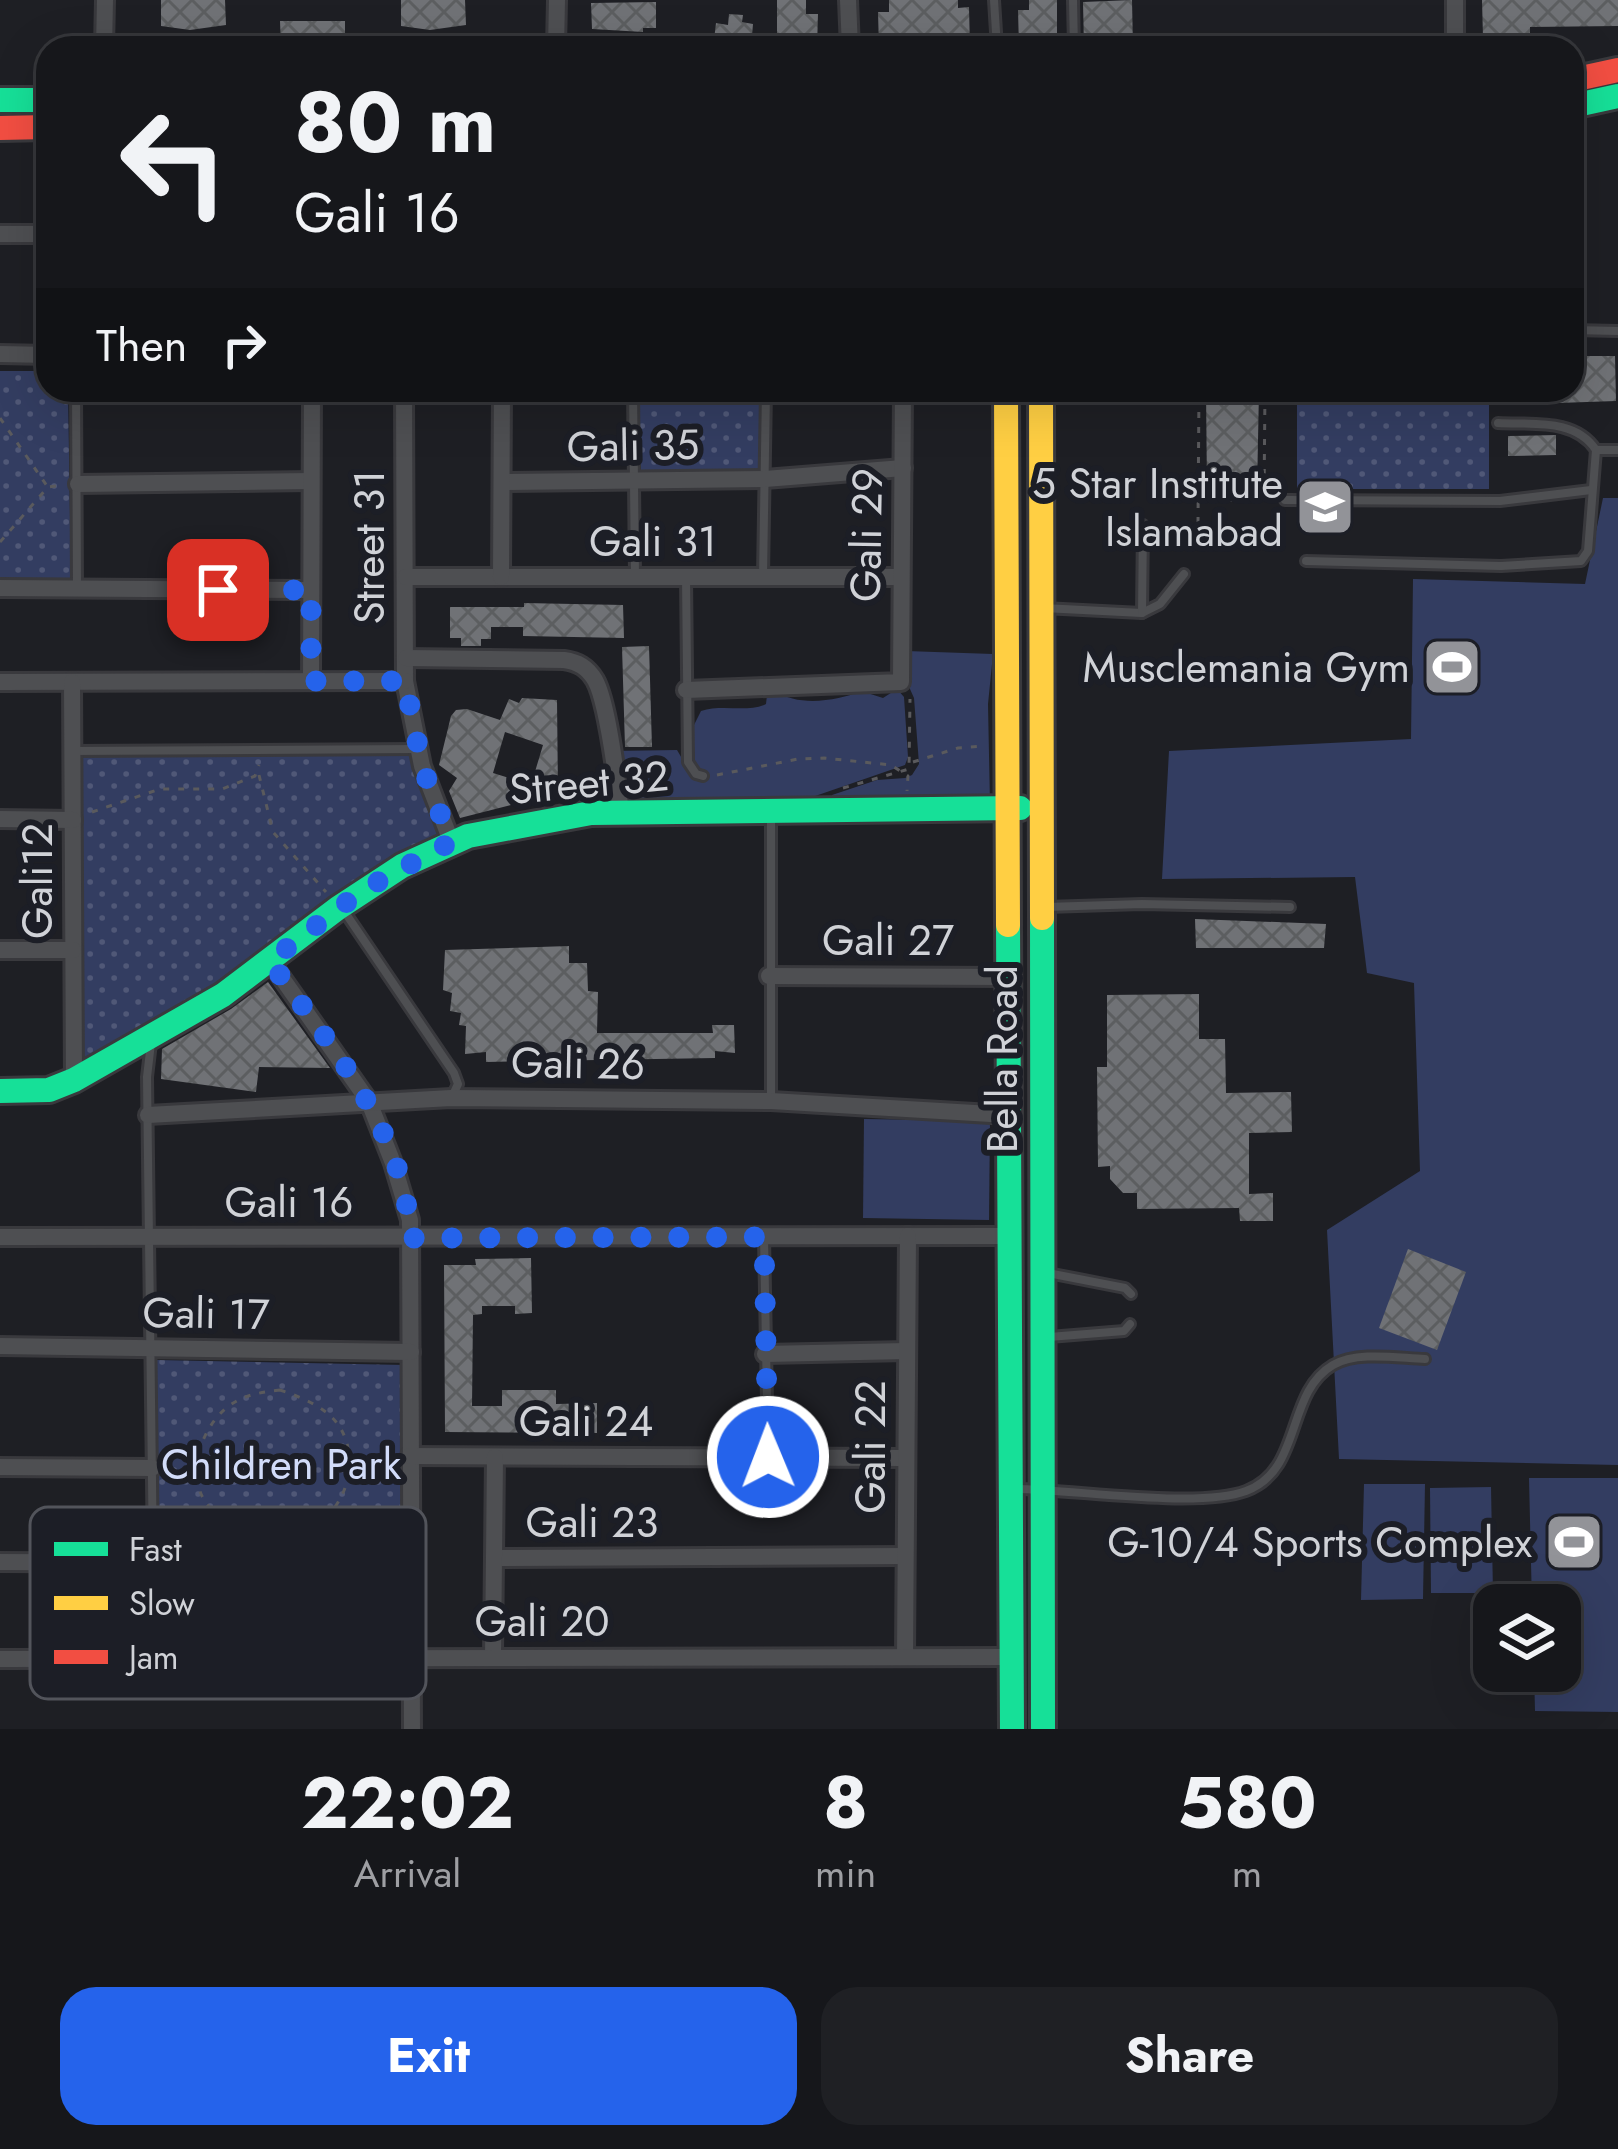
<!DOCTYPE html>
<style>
body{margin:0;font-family:Jost,sans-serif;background:#1f2024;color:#f1f3f6;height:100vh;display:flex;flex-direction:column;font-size:45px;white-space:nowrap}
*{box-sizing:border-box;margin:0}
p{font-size:39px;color:#9e9fa3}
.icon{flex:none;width:66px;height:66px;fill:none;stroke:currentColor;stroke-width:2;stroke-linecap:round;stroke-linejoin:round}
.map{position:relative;height:1729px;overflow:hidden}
.drawer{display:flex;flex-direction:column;background:#16171b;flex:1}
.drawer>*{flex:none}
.top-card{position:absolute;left:36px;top:36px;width:1548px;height:366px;border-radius:36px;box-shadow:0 12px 48px #0002,0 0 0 3px #35363a;background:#16171b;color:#f1f3f6;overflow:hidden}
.controls{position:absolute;left:1473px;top:1584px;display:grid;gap:24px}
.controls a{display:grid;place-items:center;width:108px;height:108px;border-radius:24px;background:#16171b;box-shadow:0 12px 48px #0002,0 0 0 3px #35363a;font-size:60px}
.pin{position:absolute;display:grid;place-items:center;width:102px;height:102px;color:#fff;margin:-51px;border-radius:24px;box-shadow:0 6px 18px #0006}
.me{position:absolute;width:132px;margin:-66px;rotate:359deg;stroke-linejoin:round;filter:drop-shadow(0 0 9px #0008)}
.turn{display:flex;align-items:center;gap:42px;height:252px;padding:0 60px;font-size:54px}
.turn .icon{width:156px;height:156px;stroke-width:2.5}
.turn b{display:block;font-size:84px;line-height:102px}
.then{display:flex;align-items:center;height:114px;padding:0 60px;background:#0003;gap:24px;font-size:45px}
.eta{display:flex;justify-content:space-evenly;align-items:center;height:204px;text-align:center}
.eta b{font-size:72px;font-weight:700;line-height:84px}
.primary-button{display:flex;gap:24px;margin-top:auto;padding:24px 60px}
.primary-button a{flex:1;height:138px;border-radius:36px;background:#2563eb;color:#fff;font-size:48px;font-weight:700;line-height:138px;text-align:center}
.primary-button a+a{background:#1f2024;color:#f1f3f6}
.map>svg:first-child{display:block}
.green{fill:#333d61}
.park{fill:url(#park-dots)}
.building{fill:url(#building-cross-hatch);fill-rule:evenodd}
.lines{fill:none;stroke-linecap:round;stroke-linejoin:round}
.lane-casing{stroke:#39393d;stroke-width:14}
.street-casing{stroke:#39393d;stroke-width:22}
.fast-casing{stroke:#39393d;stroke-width:30}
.slow-casing{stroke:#39393d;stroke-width:30}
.jam-casing{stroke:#39393d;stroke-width:30}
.path{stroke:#5a5a5d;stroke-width:3;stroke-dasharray:6 9;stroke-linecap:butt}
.lane{stroke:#4e4f52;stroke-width:8}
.street{stroke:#4e4f52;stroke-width:16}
.fast{stroke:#16e098;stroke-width:24}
.slow{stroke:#ffcf43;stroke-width:24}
.jam{stroke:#f24e42;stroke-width:24}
.route{stroke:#2563eb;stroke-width:21;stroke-dasharray:0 37.8}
.labels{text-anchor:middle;stroke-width:12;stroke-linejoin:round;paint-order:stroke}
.street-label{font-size:42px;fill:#d0d2d7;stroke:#1c1e26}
.poi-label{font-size:42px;fill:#d0d2d7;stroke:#1c1e26;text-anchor:end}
.park-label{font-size:42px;fill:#d2dcf9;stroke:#1c1e26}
.key{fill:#1c1e26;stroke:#52545b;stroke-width:3}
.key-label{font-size:33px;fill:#d0d2d7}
</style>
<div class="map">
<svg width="1618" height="1729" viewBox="0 0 1618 1729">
<defs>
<pattern id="park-dots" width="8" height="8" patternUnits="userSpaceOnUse" patternTransform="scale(3)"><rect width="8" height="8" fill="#333d61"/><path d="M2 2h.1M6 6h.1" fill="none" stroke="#505877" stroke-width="1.8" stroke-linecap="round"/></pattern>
<pattern id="building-cross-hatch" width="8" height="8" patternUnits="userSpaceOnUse" patternTransform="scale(3)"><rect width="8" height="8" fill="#707276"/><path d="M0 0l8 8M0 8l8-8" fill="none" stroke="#5c5e60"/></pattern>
</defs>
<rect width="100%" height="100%" fill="#1e1f24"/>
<g class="green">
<polygon points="1603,498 1618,498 1618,1465 1339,1459 1327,1230 1420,1171 1414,983 1367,973 1355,877 1162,879 1169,751 1411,739 1413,579 1585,584"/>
<polygon points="906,651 993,654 988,704 990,804 833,805 832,795 877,780 905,778 912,775 919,764 914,698 906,680"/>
<path d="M897 689 904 697 908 757 905 765 795 803H642L623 793 610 751 677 750 690 772 700 779 705 778 695 767 693 727 701 711C722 704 748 713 766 704L767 695 776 691C797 707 838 701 861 691L883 698Z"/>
<polygon points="864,1119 990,1121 989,1220 863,1218"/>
<polygon points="1529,1478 1618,1478 1618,1712 1535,1711 1534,1671 1560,1671 1560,1605 1532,1605"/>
<polygon points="1364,1484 1425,1484 1423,1599 1361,1600"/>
<polygon points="1491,1487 1493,1593 1431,1593 1430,1488"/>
</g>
<g class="park">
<polygon points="0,371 48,371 48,390 68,390 71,581 0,581"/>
<polygon points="639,390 760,390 759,476 641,474"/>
<rect x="1297" y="390" width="192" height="99"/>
<polygon points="418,749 451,841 74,1080 72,751"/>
<polygon points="157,1360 405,1365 404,1564 157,1563"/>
</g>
<g class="building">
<polygon points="161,0 225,0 226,25 190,30 161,26"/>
<polygon points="401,0 465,0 466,25 430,30 401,26"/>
<polygon points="777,0 806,0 806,14 818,14 817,48 793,48 793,42 777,42"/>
<polygon points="889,0 958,0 958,8 969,7 970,48 946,48 946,36 905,37 905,48 879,48 878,12 889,12"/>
<polygon points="1029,0 1057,0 1057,35 1045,35 1045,48 1019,48 1018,10 1029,10"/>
<polygon points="1132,0 1133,48 1084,48 1083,2"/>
<polygon points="1482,0 1618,0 1618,26 1530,27 1530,38 1483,38"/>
<polygon points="656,2 656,28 643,28 643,32 592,29 591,3"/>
<polygon points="729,14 743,15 742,22 753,24 751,48 713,48 716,23 728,25"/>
<polygon points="280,21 345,21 345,47 281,48"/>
<polygon points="1572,356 1615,356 1616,401 1529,404 1528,390 1572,390"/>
<polygon points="1206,390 1259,390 1257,491 1207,490"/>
<polygon points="1556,435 1556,455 1508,456 1508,436"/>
<polygon points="524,603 623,605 624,638 523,636 523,627 491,627 491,639 481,639 481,646 461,646 461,638 450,638 450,607 524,607"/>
<polygon points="649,646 652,747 625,747 622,647"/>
<path d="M522 698 557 700 558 793 460 818 449 791 457 778 439 765 451 716 456 710 467 709 500 720 509 699 519 703ZM505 732 543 745 531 785 493 773Z"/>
<polygon points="1195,919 1326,924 1324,948 1196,948"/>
<polygon points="569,946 569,963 587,963 588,991 598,992 597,1033 713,1033 712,1025 734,1025 735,1053 715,1051 715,1058 486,1062 486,1052 465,1054 466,1026 459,1025 461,1013 450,1011 452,993 443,990 445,950"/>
<polygon points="268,982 330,1068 259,1067 256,1092 161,1079 162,1049 231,1009"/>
<polygon points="1199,994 1199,1039 1225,1039 1226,1093 1291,1092 1292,1132 1249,1133 1249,1194 1273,1193 1273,1221 1240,1221 1239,1208 1137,1209 1137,1193 1123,1193 1110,1179 1110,1166 1098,1167 1097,1067 1107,1067 1107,995"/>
<polygon points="1408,1249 1466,1272 1437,1350 1379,1328"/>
<polygon points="531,1258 532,1313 515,1314 515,1306 482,1306 482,1314 473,1315 472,1406 502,1406 502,1390 556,1390 556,1404 597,1403 597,1433 445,1432 444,1265 476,1265 475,1259"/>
</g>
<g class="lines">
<g class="lane-casing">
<g id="lane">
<polyline points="994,0 997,48"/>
<polyline points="1073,0 1074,48"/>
<polyline points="1572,330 1618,331"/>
<polyline points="76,390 77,587"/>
<polyline points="633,390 635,576"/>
<path d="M1498 423C1533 425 1575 418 1596 450"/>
<polyline points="1285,500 1500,501 1591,490"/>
<polyline points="1306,561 1501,566 1581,561 1588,551 1596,450 1618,450"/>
<polyline points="763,576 766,390"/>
<polyline points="686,577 688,762 696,774 703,776"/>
<polyline points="1043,608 1142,613 1160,604 1184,574"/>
<polyline points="1142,613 1143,525"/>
<polyline points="72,751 417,749"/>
<polyline points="1046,907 1142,904 1290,907"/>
<polyline points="342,908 454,1073 458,1084 452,1097"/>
<polyline points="151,1043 147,1077 153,1561"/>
<polyline points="771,1101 771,818"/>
<polyline points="764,1237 768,1456"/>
<polyline points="1048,1273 1125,1288 1131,1294"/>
<polyline points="1049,1337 1124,1331 1130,1324"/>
<path d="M1014 1489C1072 1489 1197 1509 1246 1491 1303 1470 1285 1393 1333 1365 1357 1351 1397 1358 1425 1359"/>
</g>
</g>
<g class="street-casing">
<g id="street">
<polyline points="848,0 850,48"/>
<polyline points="104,48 105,0"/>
<polyline points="556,48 557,0"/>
<polyline points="1455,48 1455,0"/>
<polyline points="0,234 48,234"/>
<polyline points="0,354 48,355"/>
<polyline points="404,390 405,681 422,766 451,841"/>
<polyline points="502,482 765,479 903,468"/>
<polyline points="78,484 311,481"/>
<polyline points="406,577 901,577"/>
<polyline points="501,577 502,390"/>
<polyline points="0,588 311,590"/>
<path d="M406 658 564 660C578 662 587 667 595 680 608 703 617 782 621 812"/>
<polyline points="311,681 312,390"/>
<polyline points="0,682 405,681"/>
<polyline points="72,682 74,1080"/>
<polyline points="686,690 901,682 903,390"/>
<polyline points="0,819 73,820"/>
<polyline points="0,950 73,950"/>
<polyline points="270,961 369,1102 393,1163 410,1220 412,1729"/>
<polyline points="769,976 1007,977"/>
<polyline points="148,1115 451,1098 771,1101 1008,1115"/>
<polyline points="0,1237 1010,1236"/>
<polyline points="0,1346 411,1352"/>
<polyline points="765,1354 907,1351"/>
<polyline points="410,1456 906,1458"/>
<polyline points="0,1467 152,1468"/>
<polyline points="494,1558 905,1556"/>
<polyline points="0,1562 410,1564"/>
<polyline points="493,1657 495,1457"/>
<polyline points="905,1657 908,1236"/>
<polyline points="0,1659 1012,1657"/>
</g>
</g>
<g class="fast-casing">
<g id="fast">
<polyline points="0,100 48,100"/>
<polyline points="1572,106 1618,96"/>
<polyline points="1042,918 1043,1729"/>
<polyline points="1008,925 1012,1729"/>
<polyline points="0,1091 49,1090 74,1080 223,995 338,908 402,866 468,836 591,813 1020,808"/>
</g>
</g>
<g class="slow-casing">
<g id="slow">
<polyline points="1006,390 1008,925"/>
<polyline points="1041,390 1042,918"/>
</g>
</g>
<g class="jam-casing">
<g id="jam">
<polyline points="1572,80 1618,70"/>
<polyline points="0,128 48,127"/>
</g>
</g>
<g class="path">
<polyline points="0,418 47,486"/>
<polyline points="1198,501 1264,499 1265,390"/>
<polyline points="1198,523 1199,390"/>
<polyline points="0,542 48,487 63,485"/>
<polyline points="913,762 958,748 985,746"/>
<polyline points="259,775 273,832 326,892"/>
<polyline points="717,775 798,759 824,758 891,765 908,776 907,791"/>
<polyline points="843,788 909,769 910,699"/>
<polyline points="92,812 160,789 222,789 255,776 259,765"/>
<path d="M280 1390C301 1397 329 1408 341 1429 365 1473 336 1526 290 1539 276 1543 259 1537 245 1532 229 1526 212 1514 203 1498 186 1467 205 1419 235 1402 248 1394 264 1392 280 1390Z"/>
</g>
<use href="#lane" class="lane"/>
<use href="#street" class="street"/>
<use href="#fast" class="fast"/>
<use href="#slow" class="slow"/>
<use href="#jam" class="jam"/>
</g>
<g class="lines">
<path class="route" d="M218 590H311V681H405L422 766 451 842 363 890 270 961C328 1043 407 1132 410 1238L764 1237 768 1457"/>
</g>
<defs>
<g id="university-square" transform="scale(3)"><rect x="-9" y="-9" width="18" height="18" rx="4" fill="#929398" stroke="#1c1e26"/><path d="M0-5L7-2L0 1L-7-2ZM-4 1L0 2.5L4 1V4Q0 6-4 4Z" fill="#fff"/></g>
<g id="stadium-square" transform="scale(3)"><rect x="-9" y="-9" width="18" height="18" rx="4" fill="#929398" stroke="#1c1e26"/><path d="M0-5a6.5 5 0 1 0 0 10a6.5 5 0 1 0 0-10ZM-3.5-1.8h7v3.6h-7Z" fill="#fff"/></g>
</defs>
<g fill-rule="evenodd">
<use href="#university-square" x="1325" y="507"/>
<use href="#stadium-square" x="1452" y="667"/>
<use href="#stadium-square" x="1574" y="1542"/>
</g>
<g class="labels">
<g class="street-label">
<text transform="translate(633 445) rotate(-1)" y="15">Gali 35</text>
<text transform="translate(866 535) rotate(-89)" y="15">Gali 29</text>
<text x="653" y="556">Gali 31</text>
<text transform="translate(369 547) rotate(-90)" y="15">Street 31</text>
<text transform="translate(589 782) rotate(-5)" y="15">Street 32</text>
<text transform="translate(37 881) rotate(-90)" y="15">Gali12</text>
<text x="888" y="955">Gali 27</text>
<text transform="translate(1002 1059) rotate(-90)" y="15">Bella Road</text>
<text transform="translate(578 1063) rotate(1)" y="15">Gali 26</text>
<text x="289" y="1217">Gali 16</text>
<text transform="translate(206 1313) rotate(1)" y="15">Gali 17</text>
<text x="586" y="1436">Gali 24</text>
<text transform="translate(870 1447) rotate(-90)" y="15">Gali 22</text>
<text x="592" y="1537">Gali 23</text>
<text x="542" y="1636">Gali 20</text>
</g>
<g class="poi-label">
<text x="1283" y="498">5 Star Institute<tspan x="1283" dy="48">Islamabad</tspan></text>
<text x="1410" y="682">Musclemania Gym</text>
<text x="1532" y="1557">G-10/4 Sports Complex</text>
</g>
<g class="park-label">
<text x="281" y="1479">Children Park</text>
</g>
</g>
<rect x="30" y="1507" width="396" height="192" rx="18" class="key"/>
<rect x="54" y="1542" width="54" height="14" fill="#16e098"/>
<rect x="54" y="1596" width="54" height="14" fill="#ffcf43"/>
<rect x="54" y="1650" width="54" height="14" fill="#f24e42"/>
<g class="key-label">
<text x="129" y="1561">Fast</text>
<text x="129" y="1615">Slow</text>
<text x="129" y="1669">Jam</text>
</g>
</svg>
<div class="controls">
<a><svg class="icon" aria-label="layers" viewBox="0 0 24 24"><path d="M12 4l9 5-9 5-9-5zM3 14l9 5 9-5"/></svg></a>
</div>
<div class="pin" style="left:218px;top:590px;background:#d93025"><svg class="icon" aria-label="arrive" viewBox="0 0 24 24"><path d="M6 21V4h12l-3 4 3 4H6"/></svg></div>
<svg class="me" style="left:768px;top:1457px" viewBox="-20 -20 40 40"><circle r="17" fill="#2563eb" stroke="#fff" stroke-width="3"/><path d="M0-11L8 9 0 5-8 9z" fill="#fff"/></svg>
<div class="top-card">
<div class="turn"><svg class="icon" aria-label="left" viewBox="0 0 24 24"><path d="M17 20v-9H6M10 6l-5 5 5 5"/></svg><div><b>80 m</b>Gali 16</div></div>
<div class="then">Then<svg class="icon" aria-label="right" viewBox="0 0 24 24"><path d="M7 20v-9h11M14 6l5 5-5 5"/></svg></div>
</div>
</div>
<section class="drawer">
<div class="eta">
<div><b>22:02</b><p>Arrival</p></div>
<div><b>8</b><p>min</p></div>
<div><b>580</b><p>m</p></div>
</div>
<div class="primary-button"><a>Exit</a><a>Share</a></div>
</section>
